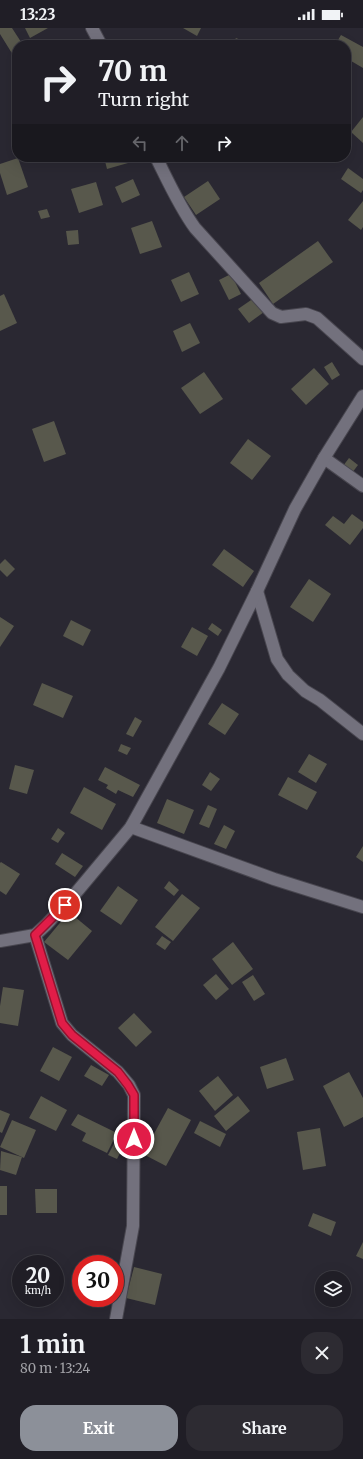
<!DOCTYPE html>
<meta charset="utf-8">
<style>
body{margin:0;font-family:Merriweather,serif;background:#2d2b32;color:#f1f3f6;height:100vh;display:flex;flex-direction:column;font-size:15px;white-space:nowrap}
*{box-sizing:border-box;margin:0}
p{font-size:13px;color:#a2a2a7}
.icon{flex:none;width:22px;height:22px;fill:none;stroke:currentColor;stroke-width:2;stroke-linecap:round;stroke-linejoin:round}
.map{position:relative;height:1291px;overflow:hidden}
.details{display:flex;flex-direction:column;background:#201e26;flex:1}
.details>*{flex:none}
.hud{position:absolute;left:12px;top:12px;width:339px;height:122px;border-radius:16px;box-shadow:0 4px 16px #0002,0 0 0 1px #3d3c43;background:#201e26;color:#f1f3f6;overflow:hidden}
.fabs{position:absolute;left:315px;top:1243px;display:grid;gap:8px}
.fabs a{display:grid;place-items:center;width:36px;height:36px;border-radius:50%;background:#201e26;box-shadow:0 4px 16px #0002,0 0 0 1px #3d3c43;font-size:20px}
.speed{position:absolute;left:12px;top:1227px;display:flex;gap:8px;font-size:20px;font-weight:700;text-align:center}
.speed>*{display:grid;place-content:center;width:52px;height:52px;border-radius:50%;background:#201e26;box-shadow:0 4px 16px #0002,0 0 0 1px #3d3c43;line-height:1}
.speed small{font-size:10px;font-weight:400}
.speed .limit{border:6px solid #d22;background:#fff;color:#111}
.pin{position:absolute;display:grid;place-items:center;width:34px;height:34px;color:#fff;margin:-17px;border:2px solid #fff;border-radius:50%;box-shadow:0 1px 4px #0007}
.me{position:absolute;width:44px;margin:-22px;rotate:0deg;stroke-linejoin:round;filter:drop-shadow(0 0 3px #0008)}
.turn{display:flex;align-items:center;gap:14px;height:84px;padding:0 20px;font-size:18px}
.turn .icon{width:52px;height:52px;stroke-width:2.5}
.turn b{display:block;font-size:28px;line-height:34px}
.lanes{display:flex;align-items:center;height:38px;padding:0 20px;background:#0003;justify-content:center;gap:20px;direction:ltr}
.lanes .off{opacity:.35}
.round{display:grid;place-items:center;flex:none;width:42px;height:42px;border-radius:16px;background:#2d2b32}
.summary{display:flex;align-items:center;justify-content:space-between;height:68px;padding:0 20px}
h1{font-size:24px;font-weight:700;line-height:30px}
.button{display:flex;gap:8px;margin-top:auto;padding:8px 20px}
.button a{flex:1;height:46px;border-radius:16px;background:#8c9099;color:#fff;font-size:16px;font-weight:700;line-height:46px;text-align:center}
.button a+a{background:#2d2b32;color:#f1f3f6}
.status{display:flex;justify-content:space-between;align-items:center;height:28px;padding:0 20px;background:#201e26;direction:ltr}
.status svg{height:11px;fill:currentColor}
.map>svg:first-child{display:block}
.building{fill:#58584c}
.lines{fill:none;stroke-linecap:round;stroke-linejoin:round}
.street-casing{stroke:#48464f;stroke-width:14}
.street{stroke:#73717d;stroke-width:12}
.route-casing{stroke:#92132f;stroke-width:10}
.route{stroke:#e11d48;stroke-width:7}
</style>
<div class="status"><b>13:23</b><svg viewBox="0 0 49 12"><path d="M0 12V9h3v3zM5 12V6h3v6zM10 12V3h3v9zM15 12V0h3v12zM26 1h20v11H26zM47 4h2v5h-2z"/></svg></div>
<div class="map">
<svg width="363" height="1291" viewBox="0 0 363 1291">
<rect width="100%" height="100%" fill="#2a2832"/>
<g class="building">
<polygon points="0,0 12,0 23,17 17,17 17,24 13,27 0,6"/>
<polygon points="25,0 48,0 30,10"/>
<polygon points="183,0 201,0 197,8"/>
<polygon points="341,7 363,19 363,40 346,30 346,17 335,17"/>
<polygon points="236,10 252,17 232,17"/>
<polygon points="363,89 363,115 351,104"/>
<polygon points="104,129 127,129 128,135 107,141"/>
<polygon points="18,130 28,159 7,167 0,145 0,136"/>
<polygon points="348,140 363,151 363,162 361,165 341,151"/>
<polygon points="133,151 140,167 122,175 115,159"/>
<polygon points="208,153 220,171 196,187 184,169"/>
<polygon points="96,154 103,177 79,185 71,161"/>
<polygon points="363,173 363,199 361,202 348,192"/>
<polygon points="47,181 50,189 41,191 38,183"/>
<polygon points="152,193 162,219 140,226 131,200"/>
<polygon points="78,202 79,216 68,217 66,203"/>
<polygon points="318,213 333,234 273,276 259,255"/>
<polygon points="189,244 199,266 181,274 171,252"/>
<polygon points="231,246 241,266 229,272 219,252"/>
<polygon points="4,266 17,295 0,303 0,268"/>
<polygon points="254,270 264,284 249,295 238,281"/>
<polygon points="190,295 200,315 182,324 173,303"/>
<polygon points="332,334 340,347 332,352 324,339"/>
<polygon points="314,340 329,356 306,377 291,361"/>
<polygon points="204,344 223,371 200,386 181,360"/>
<polygon points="54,393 66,426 44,434 32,401"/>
<polygon points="248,411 271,428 252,452 230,435"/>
<polygon points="349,430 358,437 352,445 343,438"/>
<polygon points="352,486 363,494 363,500 350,517 325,497 333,488 344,496"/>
<polygon points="224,521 254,543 243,559 212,537"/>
<polygon points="5,531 15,541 7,549 0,542 0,536"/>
<polygon points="309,551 331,566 313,594 290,579"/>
<polygon points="0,589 14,598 0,619"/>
<polygon points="71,592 91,602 83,618 63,608"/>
<polygon points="212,595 222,602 218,608 208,601"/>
<polygon points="192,599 208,608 197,628 181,619"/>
<polygon points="42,655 73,668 63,690 33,677"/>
<polygon points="222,675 239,686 225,707 208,696"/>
<polygon points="135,689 142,693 133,709 126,706"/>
<polygon points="121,716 131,720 127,727 118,723"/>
<polygon points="309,726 327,736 316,755 298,744"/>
<polygon points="15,737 34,742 27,766 9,761"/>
<polygon points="105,739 140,757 133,769 118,762 116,766 106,760 108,757 98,752"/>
<polygon points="210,744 220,751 211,763 202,757"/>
<polygon points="288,749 317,764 307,782 278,767"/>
<polygon points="84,759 116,776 102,802 70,785"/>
<polygon points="167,771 194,782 184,806 157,795"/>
<polygon points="208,777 217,781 209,800 199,796"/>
<polygon points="224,797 235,803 226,821 214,816"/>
<polygon points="58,800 65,805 58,815 51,811"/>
<polygon points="363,818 363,834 356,829"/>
<polygon points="62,825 83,838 75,849 55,836"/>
<polygon points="1,834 20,846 6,867 0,863 0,835"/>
<polygon points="169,853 179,862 174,868 164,860"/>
<polygon points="118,858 138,872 121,897 100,883"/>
<polygon points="182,866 200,880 173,913 155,899"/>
<polygon points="69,884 92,903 68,932 44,914"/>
<polygon points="162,908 171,914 165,922 156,916"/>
<polygon points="233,914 253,941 232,957 212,931"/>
<polygon points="216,946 229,961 216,972 203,957"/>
<polygon points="253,947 265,966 254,973 242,954"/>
<polygon points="3,959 24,962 18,998 0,995 0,978"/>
<polygon points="134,985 152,1004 136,1019 118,1000"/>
<polygon points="53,1019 72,1029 59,1053 40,1043"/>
<polygon points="286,1030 294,1052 267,1061 260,1039"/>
<polygon points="91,1037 109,1047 102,1058 84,1048"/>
<polygon points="349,1044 363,1070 363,1089 344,1099 323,1058"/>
<polygon points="218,1048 233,1067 215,1083 199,1063"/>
<polygon points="41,1068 67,1082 56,1103 29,1090"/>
<polygon points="238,1068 250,1083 226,1103 214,1088"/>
<polygon points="168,1080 191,1092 166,1138 143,1126"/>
<polygon points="0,1082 10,1086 2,1105 0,1104"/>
<polygon points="78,1086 117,1105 107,1125 82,1113 86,1105 71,1097"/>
<polygon points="12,1092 36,1102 24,1130 0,1119"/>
<polygon points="200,1093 226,1106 220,1119 194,1105"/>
<polygon points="320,1100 326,1138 303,1142 297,1104"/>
<polygon points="118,1108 126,1113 117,1131 108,1127"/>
<polygon points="1,1123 22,1129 16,1147 0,1142"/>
<rect x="0" y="1158" width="7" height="29"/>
<polygon points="35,1161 57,1161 57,1185 36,1185"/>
<polygon points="313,1185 336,1194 331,1208 308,1198"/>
<polygon points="363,1214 363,1231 356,1228"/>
<polygon points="134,1239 162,1246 155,1277 126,1270"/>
</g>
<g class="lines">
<g class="street-casing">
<g id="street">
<polyline points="92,0 101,17"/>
<path d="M156 129C168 153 179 178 195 200L272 285 281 289 306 286 317 290 363 331"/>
<polyline points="324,430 363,458"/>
<polyline points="257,563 277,631 288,647 305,663 320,672 363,706"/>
<polyline points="131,799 274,851 363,879"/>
<polyline points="35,907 62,995 72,1007 118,1044 129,1057 134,1067 133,1198 116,1291"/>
<polyline points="0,913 35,907 46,897 75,866 131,799 219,640 257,563 295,481 324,430 363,368"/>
</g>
</g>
<use href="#street" class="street"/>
</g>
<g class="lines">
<g class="route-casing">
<polyline id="route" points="65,877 35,907 62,995 72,1007 118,1044 128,1057 134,1067 134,1111"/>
</g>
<use href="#route" class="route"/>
</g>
</svg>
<div class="fabs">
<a><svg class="icon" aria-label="layers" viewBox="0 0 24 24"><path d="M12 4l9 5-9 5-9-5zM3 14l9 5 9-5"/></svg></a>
</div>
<div class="speed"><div>20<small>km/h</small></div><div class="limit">30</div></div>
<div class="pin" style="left:65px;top:877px;background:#d93025"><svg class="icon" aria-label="arrive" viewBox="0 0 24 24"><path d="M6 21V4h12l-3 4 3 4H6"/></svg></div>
<svg class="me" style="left:134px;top:1111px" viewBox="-20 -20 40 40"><circle r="17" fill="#e11d48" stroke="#fff" stroke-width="3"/><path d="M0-11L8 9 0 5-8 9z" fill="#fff"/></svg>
<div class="hud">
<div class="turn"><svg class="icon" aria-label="right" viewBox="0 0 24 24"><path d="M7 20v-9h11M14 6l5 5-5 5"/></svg><div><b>70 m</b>Turn right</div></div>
<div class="lanes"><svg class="icon off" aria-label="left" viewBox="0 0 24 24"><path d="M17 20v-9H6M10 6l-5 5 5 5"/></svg><svg class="icon off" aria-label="ahead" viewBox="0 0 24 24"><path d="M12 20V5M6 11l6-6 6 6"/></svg><svg class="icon" aria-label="right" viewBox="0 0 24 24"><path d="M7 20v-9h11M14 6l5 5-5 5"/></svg></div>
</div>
</div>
<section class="details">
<div class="summary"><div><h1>1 min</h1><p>80 m · 13:24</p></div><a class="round"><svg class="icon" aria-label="close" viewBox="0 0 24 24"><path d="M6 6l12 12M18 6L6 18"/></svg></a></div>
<div class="button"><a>Exit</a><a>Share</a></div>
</section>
